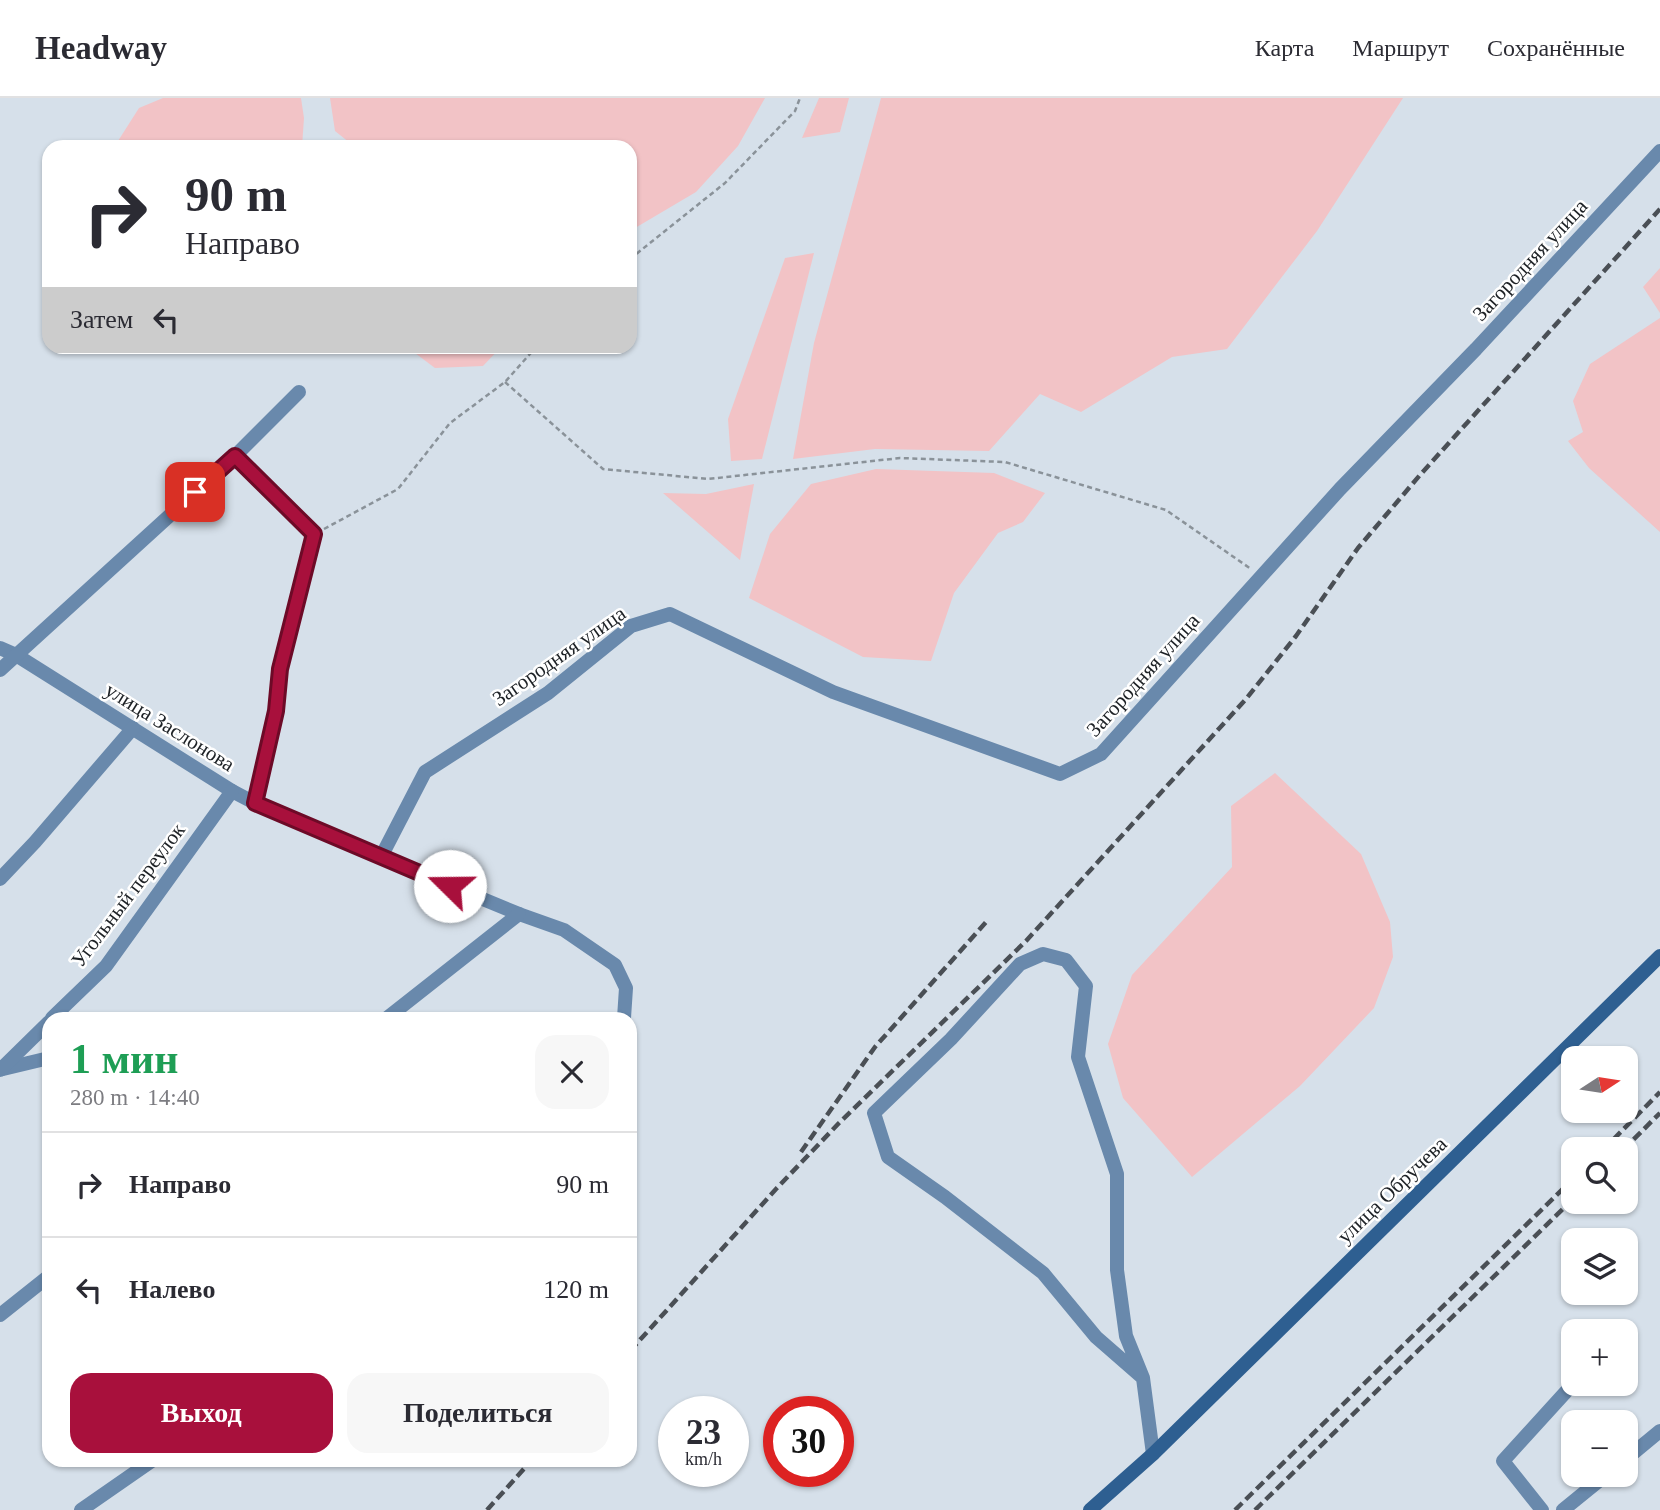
<!DOCTYPE html>
<html lang="ru">
<meta charset="utf-8">
<style>
body{margin:0;font-family:"Times New Roman",serif;background:#f7f7f7;color:#2b2b33;height:100vh;display:flex;flex-direction:column;font-size:26px;white-space:nowrap}
*{box-sizing:border-box;margin:0}
p{font-size:23px;color:#7c7c81}
.icon{flex:none;width:38px;height:38px;fill:none;stroke:currentColor;stroke-width:2;stroke-linecap:round;stroke-linejoin:round}
.map{position:relative;flex:1;overflow:hidden}
.side{position:absolute;left:42px;top:914px;width:595px;height:455px;display:flex;flex-direction:column;background:#fff;border-radius:21px;box-shadow:0 2px 5px #0004}
.side>*{flex:none}
.top-card{position:absolute;left:42px;top:42px;width:595px;height:214px;border-radius:21px;box-shadow:0 2px 5px #0004;background:#fff;color:#2b2b33;overflow:hidden}
.needle{width:46px;rotate:78deg}
.controls{position:absolute;left:1561px;top:948px;display:grid;gap:14px}
.controls a{display:grid;place-items:center;width:77px;height:77px;border-radius:14px;background:#fff;box-shadow:0 2px 5px #0004;font-size:35px}
.speed{position:absolute;left:658px;top:1298px;display:flex;gap:14px;font-size:35px;font-weight:700;text-align:center}
.speed>*{display:grid;place-content:center;width:91px;height:91px;border-radius:50%;background:#fff;box-shadow:0 2px 5px #0004;line-height:1}
.speed small{font-size:18px;font-weight:400}
.speed .limit{border:10px solid #d22;background:#fff;color:#111}
.pin{position:absolute;display:grid;place-items:center;width:60px;height:60px;color:#fff;margin:-30px;border-radius:14px;box-shadow:0 4px 10px #0006}
.me{position:absolute;width:77px;margin:-38px;rotate:292deg;stroke-linejoin:round;filter:drop-shadow(0 0 5px #0008)}
.turn{display:flex;align-items:center;gap:24px;height:147px;padding:0 28px;font-size:32px}
.turn .icon{width:91px;height:91px;stroke-width:2.5}
.turn b{display:block;font-size:49px;line-height:60px}
.then{display:flex;align-items:center;height:66px;padding:0 28px;background:#0003;gap:14px;font-size:26px}
.round{display:grid;place-items:center;flex:none;width:74px;height:74px;border-radius:21px;background:#f7f7f7}
.overview{display:flex;align-items:center;justify-content:space-between;height:119px;padding:0 28px}
h1{font-size:42px;font-weight:700;line-height:52px;color:#1e9e55}
.cta{display:flex;gap:14px;margin-top:auto;padding:14px 28px}
.cta a{flex:1;height:80px;border-radius:21px;background:#a8103c;color:#fff;font-size:28px;font-weight:700;line-height:80px;text-align:center}
.cta a+a{background:#f7f7f7;color:#2b2b33}
ul{padding:0;list-style:none}
li{display:flex;align-items:center;gap:21px;height:105px;padding:0 28px;border-top:2px solid #e1e1e2}
li div{flex:1}
li b{display:block;font-size:26px}
li em{font-style:normal}
header{display:flex;align-items:center;gap:42px;box-sizing:border-box;height:98px;padding:0 35px;background:#fff;border-bottom:2px solid #e1e1e2}
header strong{font-size:33px}
nav{display:flex;gap:38px;margin-inline-start:auto;font-size:24px}
.map>svg:first-child{display:block}
.green{fill:#f2c3c6}
.lines{fill:none;stroke-linecap:round;stroke-linejoin:round}
.path{stroke:#8a9299;stroke-width:2.5;stroke-dasharray:5 3.5;stroke-linecap:butt}
.lane{stroke:#6989ac;stroke-width:9}
.street{stroke:#6989ac;stroke-width:14}
.secondary{stroke:#2e5f91;stroke-width:14}
.rail{stroke:#4a4f55;stroke-width:4.5;stroke-dasharray:10 5;stroke-linecap:butt}
.route-casing{stroke:#6d0a27;stroke-width:18}
.route{stroke:#a8103c;stroke-width:12}
.labels{text-anchor:middle;stroke-width:5;stroke-linejoin:round;paint-order:stroke}
.street-label{font-size:21px;fill:#1d2125;stroke:#fff}
</style>
<header>
<strong>Headway</strong>
<nav><a>Карта</a><a>Маршрут</a><a>Сохранённые</a></nav>
</header>
<div class="map">
<svg width="1660" height="1412" viewBox="0 0 1660 1412">
<rect width="100%" height="100%" fill="#d6e0ea"/>
<g class="green">
<polygon points="163,0 301,0 304,20 302,49 123,49 118,43 139,10"/>
<polygon points="330,0 765,0 738,48 696,94 630,133 630,49 355,49 335,33"/>
<polygon points="819,0 849,0 840,34 802,40"/>
<polygon points="881,0 1403,0 1317,133 1227,251 1172,259 1081,314 1040,296 989,353 875,351 793,361 814,245"/>
<polygon points="814,155 762,361 731,363 728,321 785,160"/>
<polygon points="1660,170 1660,215 1643,189"/>
<polygon points="1660,220 1660,434 1589,370 1568,343 1583,334 1573,303 1590,266"/>
<polygon points="407,249 501,249 483,268 435,270"/>
<polygon points="876,371 994,375 1045,395 1023,424 998,435 954,495 931,563 863,559 749,500 770,436 811,386"/>
<polygon points="754,386 740,462 663,395 706,396"/>
<polygon points="1275,675 1361,756 1390,824 1393,859 1374,910 1300,988 1192,1079 1123,1000 1108,946 1132,877 1232,769 1231,708"/>
</g>
<g class="lines">
<g class="path">
<polyline points="630,161 725,85 795,13 800,0"/>
<polyline points="505,284 603,371 708,381 900,360 1005,364 1166,412 1251,471"/>
<polyline points="324,431 398,391 450,325 505,284 537,248"/>
</g>
<polyline class="lane" points="235,358 314,436 280,571 276,613 255,705"/>
<g class="street">
<polyline points="0,550 16,557 232,693 255,705 381,759 519,816 564,832 615,867 626,890 624,920"/>
<polyline points="0,572 235,358 299,294"/>
<polyline points="381,759 425,674 548,595 631,528 670,516 833,594 1060,676 1101,656 1340,391 1476,251 1660,53"/>
<polyline points="0,781 35,744 133,630"/>
<polyline points="52,920 106,868 232,693"/>
<polyline points="387,920 519,816"/>
<polyline points="3,971 49,960"/>
<polyline points="0,972 49,924"/>
<polyline points="0,1217 49,1178"/>
<polyline points="1143,1280 1096,1239 1043,1175 945,1099 888,1059 874,1015 951,941 1020,866 1043,856 1066,862 1086,888 1078,959 1117,1076 1117,1172 1126,1238 1143,1280 1153,1356"/>
<polyline points="1626,1361 1660,1333"/>
<polyline points="81,1412 153,1362"/>
<polyline points="1542,1412 1503,1363 1573,1286"/>
<polyline points="1563,1412 1606,1377"/>
</g>
<polyline class="secondary" points="1090,1412 1153,1356 1660,858"/>
<g class="rail">
<polyline points="1603,1052 1660,994"/>
<polyline points="1623,1052 1660,1015"/>
<polyline points="801,1054 875,949 987,823"/>
<polyline points="630,1253 776,1091 839,1025 1026,843 1246,601 1296,538 1358,450 1420,377 1660,111"/>
<polyline points="487,1412 532,1362"/>
<polyline points="1235,1412 1573,1081"/>
<polyline points="1255,1412 1573,1101"/>
</g>
</g>
<g class="lines">
<g class="route-casing">
<polyline id="route" points="195,394 235,358 314,436 280,571 276,613 255,705 450,788"/>
</g>
<use href="#route" class="route"/>
</g>
<g class="labels">
<g class="street-label">
<text transform="translate(1530 162) rotate(-47)" y="7">Загородняя улица</text>
<text transform="translate(559 558) rotate(-35)" y="7">Загородняя улица</text>
<text transform="translate(1143 577) rotate(-48)" y="7">Загородняя улица</text>
<text transform="translate(170 629) rotate(32)" y="7">улица Заслонова</text>
<text transform="translate(128 797) rotate(-53)" y="7">Угольный переулок</text>
<text transform="translate(1392 1092) rotate(-44)" y="7">улица Обручева</text>
</g>
</g>
</svg>
<div class="controls">
<a><svg class="needle" viewBox="-14 -14 28 28"><path d="M0-13l5 13h-10z" fill="#e53935"/><path d="M0 13l5-13h-10z" fill="#7c7c81"/></svg></a>
<a><svg class="icon" aria-label="search" viewBox="0 0 24 24"><circle cx="10" cy="10" r="6"/><path d="M15 15l6 6"/></svg></a>
<a><svg class="icon" aria-label="layers" viewBox="0 0 24 24"><path d="M12 4l9 5-9 5-9-5zM3 14l9 5 9-5"/></svg></a>
<a>+</a>
<a>−</a>
</div>
<div class="speed"><div>23<small>km/h</small></div><div class="limit">30</div></div>
<div class="pin" style="left:195px;top:394px;background:#d93025"><svg class="icon" aria-label="arrive" viewBox="0 0 24 24"><path d="M6 21V4h12l-3 4 3 4H6"/></svg></div>
<svg class="me" style="left:450px;top:788px" viewBox="-20 -20 40 40"><circle r="19" fill="#fff"/><path d="M0-13L10 11 0 6-10 11z" fill="#a8103c"/></svg>
<div class="top-card">
<div class="turn"><svg class="icon" aria-label="right" viewBox="0 0 24 24"><path d="M7 20v-9h11M14 6l5 5-5 5"/></svg><div><b>90 m</b>Направо</div></div>
<div class="then">Затем<svg class="icon" aria-label="left" viewBox="0 0 24 24"><path d="M17 20v-9H6M10 6l-5 5 5 5"/></svg></div>
</div>
<section class="side">
<div class="overview"><div><h1>1 мин</h1><p>280 m · 14:40</p></div><a class="round"><svg class="icon" aria-label="close" viewBox="0 0 24 24"><path d="M6 6l12 12M18 6L6 18"/></svg></a></div>
<ul>
<li><svg class="icon" aria-label="right" viewBox="0 0 24 24"><path d="M7 20v-9h11M14 6l5 5-5 5"/></svg><div><b>Направо</b></div><em>90 m</em></li>
<li><svg class="icon" aria-label="left" viewBox="0 0 24 24"><path d="M17 20v-9H6M10 6l-5 5 5 5"/></svg><div><b>Налево</b></div><em>120 m</em></li>
</ul>
<div class="cta"><a>Выход</a><a>Поделиться</a></div>
</section>
</div>
